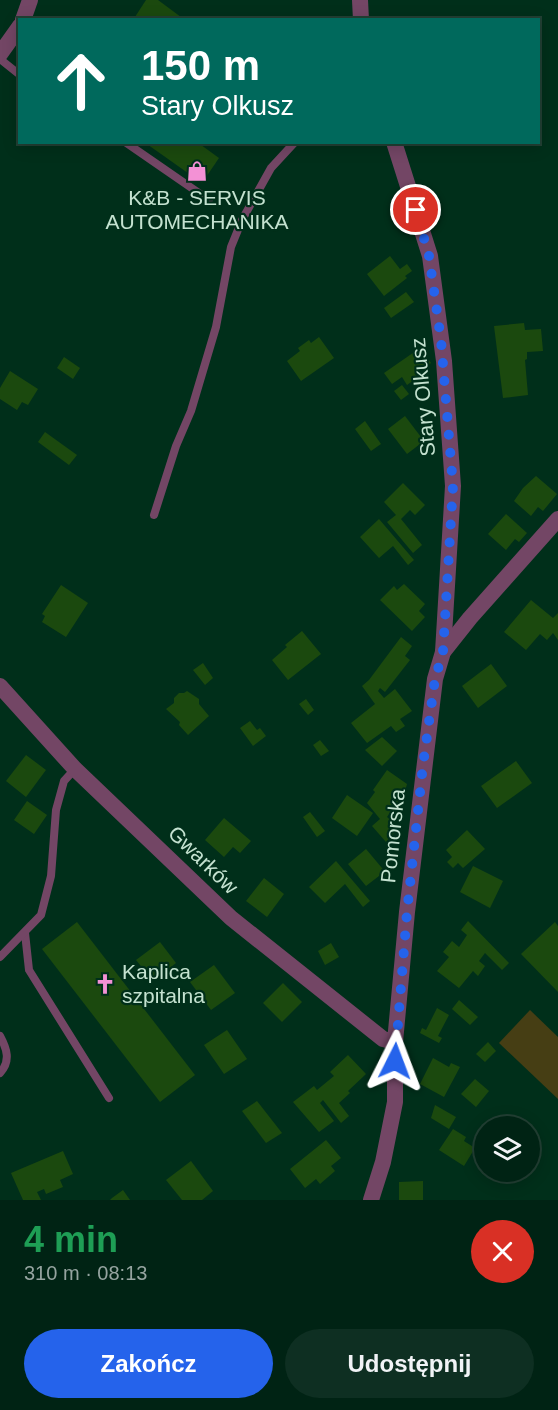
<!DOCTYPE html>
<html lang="pl">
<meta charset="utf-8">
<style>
body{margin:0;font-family:Helvetica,sans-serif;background:#0e2f22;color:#f1f3f6;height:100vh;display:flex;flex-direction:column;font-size:22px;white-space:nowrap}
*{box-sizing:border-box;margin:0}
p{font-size:20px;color:#95a4a0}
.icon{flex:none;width:33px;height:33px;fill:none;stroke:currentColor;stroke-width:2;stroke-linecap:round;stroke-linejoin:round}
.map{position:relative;height:1200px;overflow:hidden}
.side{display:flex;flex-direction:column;background:#002314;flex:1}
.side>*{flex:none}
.top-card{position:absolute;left:18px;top:18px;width:522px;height:126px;border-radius:0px;box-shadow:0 3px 15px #0003,0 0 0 2px #224034;background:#00695c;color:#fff;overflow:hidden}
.fabs{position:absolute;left:474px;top:1116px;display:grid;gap:12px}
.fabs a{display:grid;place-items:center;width:66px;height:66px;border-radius:50%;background:#002314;box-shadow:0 3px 15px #0003,0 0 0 2px #224034;font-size:30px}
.pin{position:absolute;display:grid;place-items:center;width:51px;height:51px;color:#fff;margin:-26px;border:3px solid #fff;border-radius:50%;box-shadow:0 2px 6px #0007}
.me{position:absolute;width:66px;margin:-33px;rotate:3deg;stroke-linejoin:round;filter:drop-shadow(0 0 4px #0008)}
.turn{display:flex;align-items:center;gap:21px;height:126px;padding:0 24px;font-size:27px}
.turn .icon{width:78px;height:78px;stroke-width:2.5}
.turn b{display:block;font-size:42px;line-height:51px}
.round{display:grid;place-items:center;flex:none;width:63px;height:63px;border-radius:32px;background:#0e2f22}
.head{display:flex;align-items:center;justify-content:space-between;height:102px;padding:0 24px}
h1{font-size:36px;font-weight:700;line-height:45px;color:#1e9e55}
.cta{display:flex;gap:12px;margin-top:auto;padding:12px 24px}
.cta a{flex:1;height:69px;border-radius:36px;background:#2563eb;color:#fff;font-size:24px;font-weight:700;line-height:69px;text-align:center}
.cta a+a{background:#0e2f22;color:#f1f3f6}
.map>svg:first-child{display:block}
.green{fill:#463e14}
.building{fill:#1b490e}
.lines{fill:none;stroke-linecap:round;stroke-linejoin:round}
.service{stroke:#734665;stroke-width:8}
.minor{stroke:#734665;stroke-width:16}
.route{stroke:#2563eb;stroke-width:10;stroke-dasharray:0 18}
.labels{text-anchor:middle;stroke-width:4.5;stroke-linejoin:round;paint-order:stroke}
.poi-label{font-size:21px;fill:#c4e2d0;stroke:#002f1a}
.street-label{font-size:21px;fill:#c4e2d0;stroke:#002f1a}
</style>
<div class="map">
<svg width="558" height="1200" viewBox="0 0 558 1200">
<rect width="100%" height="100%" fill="#002f1a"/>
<polygon class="green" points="530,1010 558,1037 558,1099 499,1043"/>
<g class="building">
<polygon points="146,0 158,0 185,20 133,20"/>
<polygon points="144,142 197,142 219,158 202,183"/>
<polygon points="390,256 400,269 407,264 412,271 405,276 407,278 384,296 367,274"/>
<polygon points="406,292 414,302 391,318 384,308"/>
<polygon points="524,323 525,330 541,329 543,351 527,352 527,359 525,360 528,395 503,398 494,326"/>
<polygon points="319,337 334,358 301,381 287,361 300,351 298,348 309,340 311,343"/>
<polygon points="420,348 431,363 419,372 421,375 407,385 402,377 392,384 384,373"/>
<polygon points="64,357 80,368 73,379 57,368"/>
<polygon points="10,371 38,389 28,405 22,402 17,410 0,399 0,388"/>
<polygon points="402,385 409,394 401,400 394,391"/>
<polygon points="405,416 424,441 407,454 388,429"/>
<polygon points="365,421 381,444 371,451 355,429"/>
<polygon points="45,432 77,455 69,465 38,442"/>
<polygon points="536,476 557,494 543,511 538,507 531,516 514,501 523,488"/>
<polygon points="403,483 425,505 415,515 410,510 401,519 422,545 413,553 387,522 396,515 384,502"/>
<polygon points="506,514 527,533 519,542 515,539 506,550 488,534"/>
<polygon points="379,519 414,560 408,565 393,546 379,558 360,537"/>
<polygon points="404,584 425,604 419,611 425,617 412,631 380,600 394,586 397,590"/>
<polygon points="61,585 88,603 66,637 42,622 45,616 42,614"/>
<polygon points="531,600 553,618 558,613 558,640 553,633 547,640 540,634 526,650 504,632"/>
<polygon points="302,631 321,654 288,680 272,660 287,647 285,645"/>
<polygon points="401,637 412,646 405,656 410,660 385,692 380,688 378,691 384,698 395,689 412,711 400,719 405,726 396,732 391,726 367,743 351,723 375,704 362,686 369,680"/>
<polygon points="203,663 213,678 205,685 193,670"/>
<polygon points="491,664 507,686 478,708 462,686"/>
<polygon points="187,691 199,699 199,704 209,716 188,735 179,725 180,722 166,709 174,703 174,698 179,693 184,693"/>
<polygon points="306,699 314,710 308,715 299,704"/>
<polygon points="250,721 257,730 260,728 266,736 253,746 240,728"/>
<polygon points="382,737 397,751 382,766 365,750"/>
<polygon points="320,740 329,751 321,756 313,745"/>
<polygon points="26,755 46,770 26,797 6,781"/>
<polygon points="516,761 532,783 497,808 481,786"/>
<polygon points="387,770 407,784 405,791 387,817 400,827 386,842 372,826 380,819 367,803 375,792 373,790"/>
<polygon points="347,795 373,813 357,836 332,818"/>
<polygon points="27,801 47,815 34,834 14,820"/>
<polygon points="310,812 325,831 317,837 303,817"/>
<polygon points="224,818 251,841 240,853 233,847 224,857 205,840"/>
<polygon points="467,830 485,849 463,868 458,863 453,868 447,862 452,857 446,850"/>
<polygon points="366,849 387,874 381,879 379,876 366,886 348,864"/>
<polygon points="336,861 370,901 363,907 345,884 325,903 309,887"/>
<polygon points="473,866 503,881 490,908 460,892"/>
<polygon points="264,878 284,894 267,917 246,901"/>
<polygon points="468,921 509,963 502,970 485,953 479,961 485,966 478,976 473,971 459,988 437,971 449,957 443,952 452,941 459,947 467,935 461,930"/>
<polygon points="77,922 195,1075 160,1102 42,949"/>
<polygon points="555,922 558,926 558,992 521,954"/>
<polygon points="160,942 176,963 153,981 136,960"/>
<polygon points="331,943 339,957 325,965 318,951"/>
<polygon points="214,965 235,993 211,1010 190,982"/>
<polygon points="283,983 302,1002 282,1022 263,1003"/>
<polygon points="459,1000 478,1017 470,1025 452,1009"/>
<polygon points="437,1008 449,1015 438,1036 442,1038 439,1043 420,1033 422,1028 426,1030"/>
<polygon points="227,1030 247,1059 224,1074 204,1045"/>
<polygon points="488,1042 496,1051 485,1062 476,1054"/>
<polygon points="348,1055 366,1074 348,1091 350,1093 339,1103 349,1116 341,1123 323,1100 320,1103 334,1121 319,1132 293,1102 314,1086 317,1090 334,1076 330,1072"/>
<polygon points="433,1058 449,1067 451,1063 460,1067 444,1097 420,1084"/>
<polygon points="475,1079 489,1091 476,1107 461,1094"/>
<polygon points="257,1101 282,1133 266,1143 242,1111"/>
<polygon points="435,1105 456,1117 449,1129 431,1118"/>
<polygon points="453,1129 466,1137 464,1141 475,1148 464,1166 439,1150"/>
<polygon points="326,1140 341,1158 331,1166 335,1171 320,1184 316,1179 305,1188 290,1169"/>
<polygon points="63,1151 73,1174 60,1180 63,1187 46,1194 44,1189 37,1192 41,1200 23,1200 11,1173"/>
<polygon points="191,1161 213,1191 202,1200 182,1200 166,1180"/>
<polygon points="423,1181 423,1200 399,1200 399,1182"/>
<polygon points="123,1190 130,1200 110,1200 112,1198"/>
</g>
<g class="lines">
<g class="service">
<polyline points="0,59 20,75"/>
<polyline points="125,142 209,200"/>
<polyline points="154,515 176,446 191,411 216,327 231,247 242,220 271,168 295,142"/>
<polyline points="25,933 29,970 109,1098"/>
<polyline points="0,957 41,915 51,876 56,810 64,781 75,769"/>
<path d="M0 1036C7 1049 11 1061 0 1073"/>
</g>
<g class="minor">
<polyline points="360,0 361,20"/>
<polyline points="23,20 30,0"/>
<polyline points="0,54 20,26"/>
<polyline points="394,142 430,256 444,361 453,486 443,652"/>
<polyline points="0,686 75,769 231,918 383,1039 395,1042"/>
<polyline points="371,1200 383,1162 395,1102 395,1042 407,912 435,679 443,652 470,618 558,519"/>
</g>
</g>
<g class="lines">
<polyline class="route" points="395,1061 407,912 423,765 435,679 443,652 453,486 441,340 429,256 416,210"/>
</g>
<defs>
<g id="shop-bare" transform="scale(1.62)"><path d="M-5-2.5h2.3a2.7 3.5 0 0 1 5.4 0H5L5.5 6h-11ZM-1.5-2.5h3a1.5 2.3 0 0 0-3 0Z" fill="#f391d5" stroke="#002f1a" stroke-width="2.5" paint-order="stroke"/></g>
<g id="church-bare" transform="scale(1.62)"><path d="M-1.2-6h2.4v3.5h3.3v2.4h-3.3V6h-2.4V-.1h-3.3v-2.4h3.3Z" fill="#f391d5" stroke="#002f1a" stroke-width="2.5" paint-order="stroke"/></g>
</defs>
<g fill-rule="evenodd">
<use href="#shop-bare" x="197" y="171"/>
<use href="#church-bare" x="105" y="984"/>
</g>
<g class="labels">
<g class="poi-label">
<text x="197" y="205">K&amp;B - SERVIS<tspan x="197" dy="24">AUTOMECHANIKA</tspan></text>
<text x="122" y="979" text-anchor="start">Kaplica<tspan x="122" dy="24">szpitalna</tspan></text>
</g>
<g class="street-label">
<text transform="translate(423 397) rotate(-95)" y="7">Stary Olkusz</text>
<text transform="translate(393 836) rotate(-84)" y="7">Pomorska</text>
<text transform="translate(203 860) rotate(44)" y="7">Gwarków</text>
</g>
</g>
</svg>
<div class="fabs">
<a><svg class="icon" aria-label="layers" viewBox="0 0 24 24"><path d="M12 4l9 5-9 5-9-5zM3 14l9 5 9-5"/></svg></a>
</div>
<div class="pin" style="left:416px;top:210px;background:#d93025"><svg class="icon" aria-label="arrive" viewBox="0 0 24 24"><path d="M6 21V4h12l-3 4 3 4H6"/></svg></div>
<svg class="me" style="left:395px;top:1061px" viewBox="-20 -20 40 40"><path d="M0-17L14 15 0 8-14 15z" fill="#2563eb" stroke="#fff" stroke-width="4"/></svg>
<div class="top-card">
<div class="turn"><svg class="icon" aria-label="ahead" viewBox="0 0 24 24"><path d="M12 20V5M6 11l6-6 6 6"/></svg><div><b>150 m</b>Stary Olkusz</div></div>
</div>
</div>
<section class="side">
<div class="head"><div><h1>4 min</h1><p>310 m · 08:13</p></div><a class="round" style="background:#d93025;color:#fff"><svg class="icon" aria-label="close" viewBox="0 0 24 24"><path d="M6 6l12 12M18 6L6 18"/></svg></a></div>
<div class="cta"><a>Zakończ</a><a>Udostępnij</a></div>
</section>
